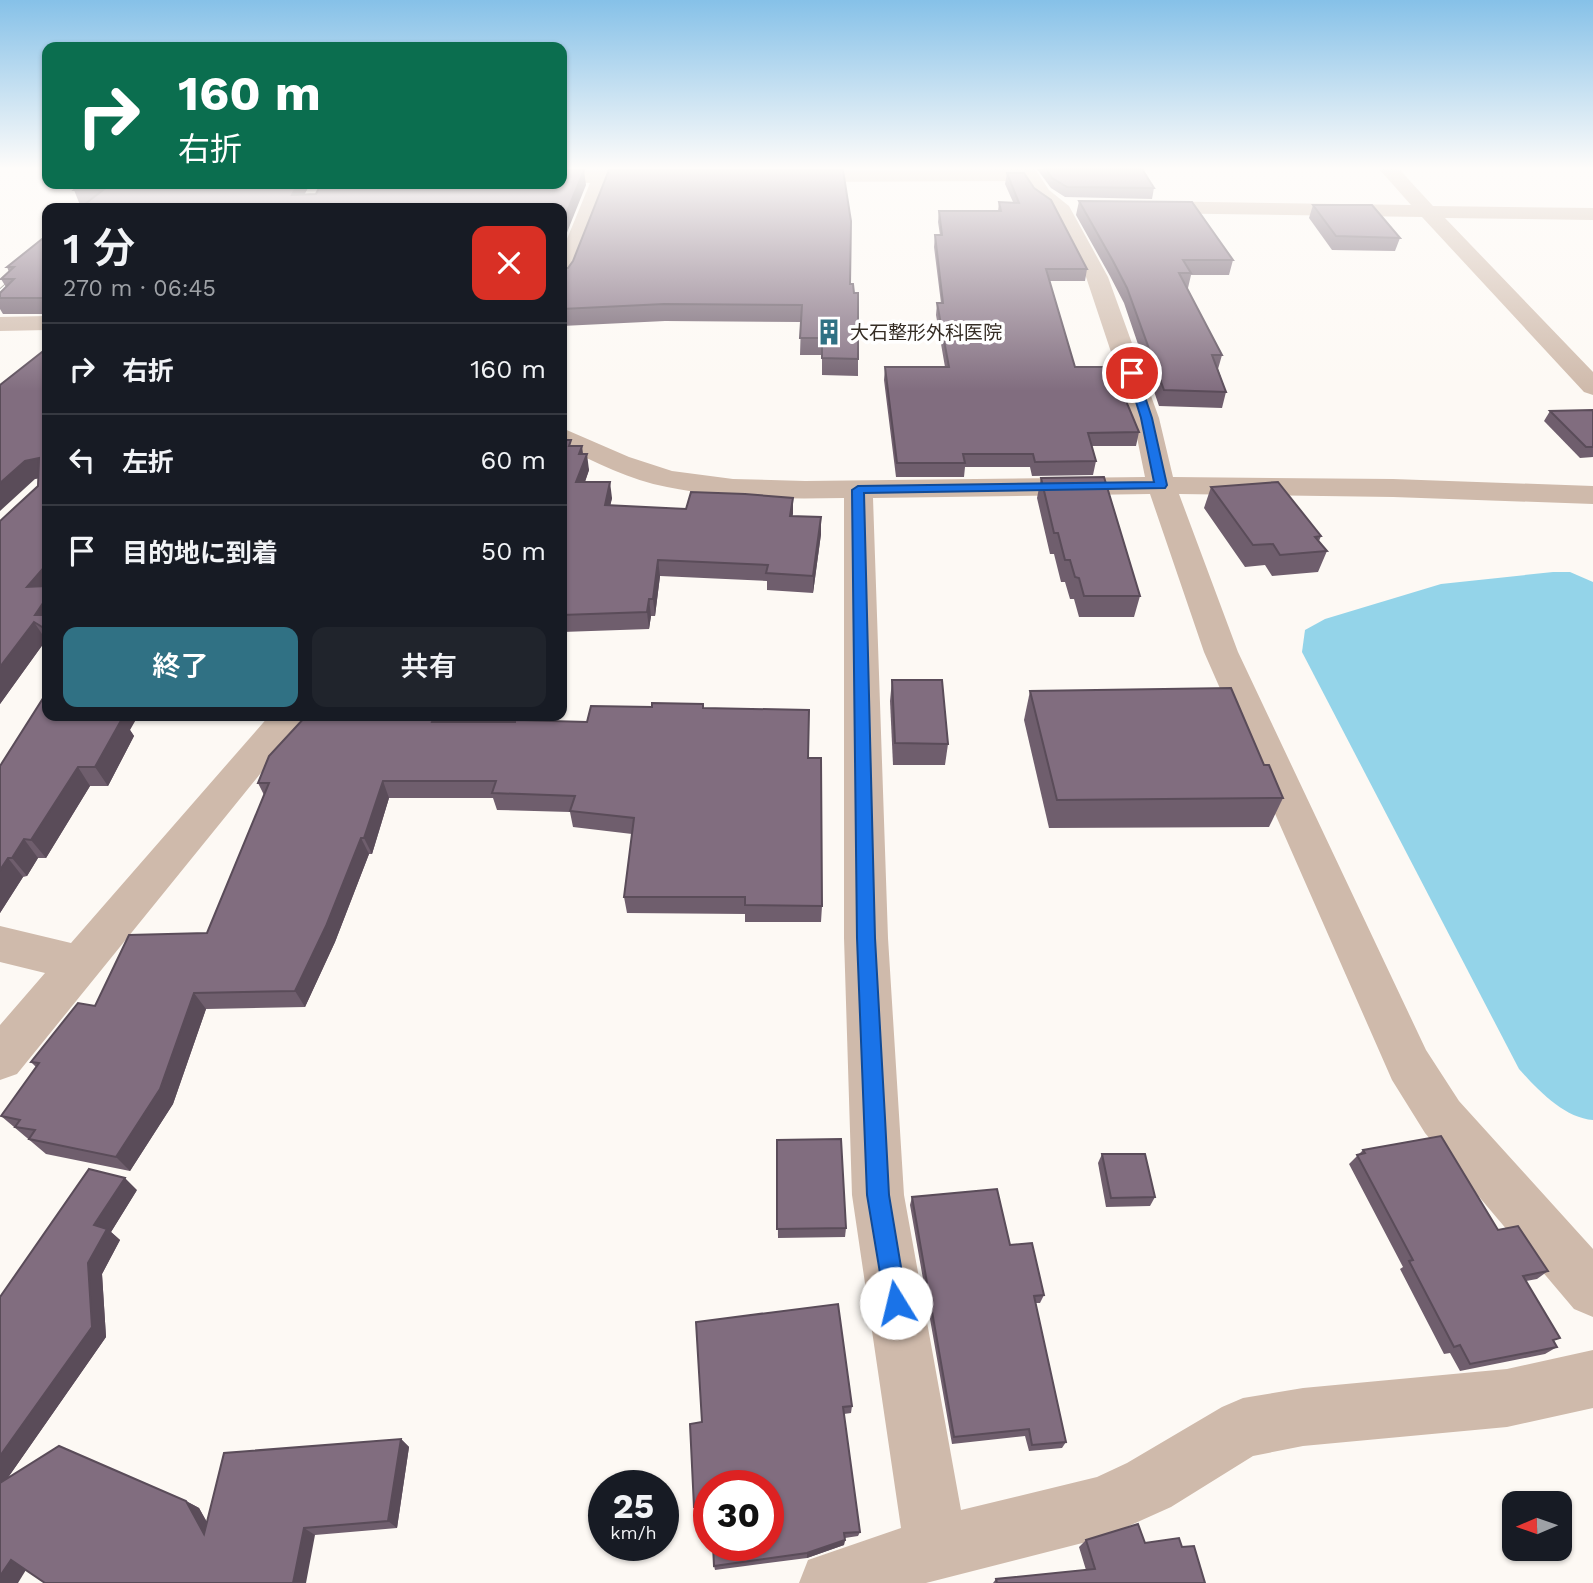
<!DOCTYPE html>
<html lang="ja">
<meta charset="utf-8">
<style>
body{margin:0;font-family:"Work Sans","Noto Sans JP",sans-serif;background:#20242c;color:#f1f3f6;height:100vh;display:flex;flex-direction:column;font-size:26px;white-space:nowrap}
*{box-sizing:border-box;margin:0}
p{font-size:23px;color:#9ea1a6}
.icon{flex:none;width:38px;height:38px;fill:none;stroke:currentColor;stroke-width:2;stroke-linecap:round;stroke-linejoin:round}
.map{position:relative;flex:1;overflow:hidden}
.sheet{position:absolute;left:42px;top:203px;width:525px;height:518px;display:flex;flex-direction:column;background:#171b24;border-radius:14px;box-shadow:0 2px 5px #0004}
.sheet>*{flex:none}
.guide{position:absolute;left:42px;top:42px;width:525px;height:147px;border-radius:14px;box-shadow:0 2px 5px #0004;background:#0b6e4f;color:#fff;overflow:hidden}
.needle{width:46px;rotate:268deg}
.tools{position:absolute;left:1502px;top:1491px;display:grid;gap:14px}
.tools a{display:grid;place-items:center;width:70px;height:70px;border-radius:14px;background:#171b24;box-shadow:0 2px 5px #0004;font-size:35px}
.speed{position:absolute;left:588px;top:1470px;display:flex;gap:14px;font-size:35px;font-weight:700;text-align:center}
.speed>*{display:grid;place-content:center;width:91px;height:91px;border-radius:50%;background:#171b24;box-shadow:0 2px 5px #0004;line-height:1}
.speed small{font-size:18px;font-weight:400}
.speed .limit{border:10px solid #d22;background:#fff;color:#111}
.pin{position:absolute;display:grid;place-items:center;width:60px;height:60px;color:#fff;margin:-30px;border:4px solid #fff;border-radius:50%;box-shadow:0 2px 7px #0007}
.me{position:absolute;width:77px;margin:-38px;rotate:351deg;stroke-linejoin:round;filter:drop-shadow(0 0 5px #0008)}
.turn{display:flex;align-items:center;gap:24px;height:147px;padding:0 21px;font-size:32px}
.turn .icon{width:91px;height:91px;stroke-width:2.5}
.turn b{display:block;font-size:49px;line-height:60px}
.round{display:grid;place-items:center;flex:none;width:74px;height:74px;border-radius:14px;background:#20242c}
.head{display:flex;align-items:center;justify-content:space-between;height:119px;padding:0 21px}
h1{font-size:42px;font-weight:600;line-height:52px}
.cta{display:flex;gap:14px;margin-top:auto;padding:14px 21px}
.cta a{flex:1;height:80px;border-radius:14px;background:#307184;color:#fff;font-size:28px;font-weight:600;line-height:80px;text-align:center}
.cta a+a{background:#20242c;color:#f1f3f6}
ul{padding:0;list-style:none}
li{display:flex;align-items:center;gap:21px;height:91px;padding:0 21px;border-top:2px solid #363941}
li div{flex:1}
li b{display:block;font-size:26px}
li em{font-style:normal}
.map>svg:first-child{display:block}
.water{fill:#94d4e9}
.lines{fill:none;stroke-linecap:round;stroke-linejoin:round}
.minor{fill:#cfbaab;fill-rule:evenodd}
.rail-casing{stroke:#88827b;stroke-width:4.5}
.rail{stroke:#fff;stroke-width:2.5;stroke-dasharray:9;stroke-linecap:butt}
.wall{fill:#6f5e6d}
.shaded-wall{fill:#5a4c59}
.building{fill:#816d7f;stroke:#5a4c59;stroke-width:2}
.route{fill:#1a73e8;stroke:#114b97;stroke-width:2}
.labels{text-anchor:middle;stroke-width:7;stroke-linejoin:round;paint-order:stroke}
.far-poi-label{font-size:19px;fill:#352d25;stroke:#fff;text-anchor:start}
</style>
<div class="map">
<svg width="1593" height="1583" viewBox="0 0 1593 1583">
<rect width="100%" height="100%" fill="#fdf9f4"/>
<path class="water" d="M1553 572H1570L1593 582V1120C1564 1118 1538 1090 1519 1069L1302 652 1305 630 1325 619 1441 584Z"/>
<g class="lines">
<g class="minor">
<polygon points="596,169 659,171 668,177 659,183 609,183 573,276 570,281 562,282 562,251 590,183 562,182 562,172"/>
<path d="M1035 169 1049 190 1069 206 1108 277 1159 418 1173 477 1393 479 1593 486V504L1393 497 1179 494 1238 652 1426 1050 1459 1101 1593 1249V1317L1574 1309 1425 1133 1392 1080 1204 652 1150 494 873 498 888 938 904 1195 961 1510 1097 1477 1127 1463 1222 1407 1243 1398 1303 1388 1507 1369 1593 1350V1408L1507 1427 1303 1446 1253 1456 1171 1507 1102 1538 926 1583H799L808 1560 901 1528 852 1195 844 938V498C785 499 725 499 667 487 630 480 595 462 562 446V428L629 457 672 471 733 479 805 481 1145 477 1133 418 1086 277 1051 209 1035 198 1024 181 793 182 784 176 793 170Z"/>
<polygon points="1379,169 1399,169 1433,206 1593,208 1593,220 1445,218 1593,372 1593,395 1584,392 1422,217 1144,213 1134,207 1144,201 1411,205"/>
<polygon points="47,316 47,330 0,331 0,317"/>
<polygon points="269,716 307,716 17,1074 0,1080 0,1025 45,973 0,962 0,926 71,943"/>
</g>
<g class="rail-casing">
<polyline id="rail" points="0,291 47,249"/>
</g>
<use href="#rail" class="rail"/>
</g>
<g class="wall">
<polygon points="1037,169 1142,169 1154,188 1152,199 1065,197 1051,188"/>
<polygon points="1007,173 1087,269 1085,281 1049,281 1075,367 1139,432 1136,446 1092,446 1096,461 1093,475 1032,476 1030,467 965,467 964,477 896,477 884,380 885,367 945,367 936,315 937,303 941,303 934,247 935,235 940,235 938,222 939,211 998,211 999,202 1013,202 1005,184"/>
<polygon points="81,184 310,184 304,195 586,185 80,205 74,190"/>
<polygon points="1079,201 1233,260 1229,275 1191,275 1188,288 1186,288 1222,355 1218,369 1226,392 1222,408 1159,406 1124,303 1110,276 1076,215"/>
<polygon points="1313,205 1400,238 1395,251 1332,250 1309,218"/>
<polygon points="47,235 47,314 3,314 0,309 0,293 6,287 1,279 9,272 7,267"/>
<polygon points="562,268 850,284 858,359 858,376 822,375 822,355 800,355 801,322 665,321 562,326"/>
<polygon points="47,348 47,641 46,640 0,704 2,520 38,486 39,478 35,479"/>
<polygon points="1593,410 1593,457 1580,458 1544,421 1550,411"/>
<polygon points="562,440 572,446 583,454 589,470 585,482 612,498 610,505 793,516 821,534 813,593 767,590 767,581 660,576 655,616 651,616 649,629 562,632"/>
<polygon points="1041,478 1140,596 1134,617 1079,617 1074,599 1070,599 1065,582 1061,582 1054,554 1050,554 1037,498"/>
<polygon points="1211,487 1321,536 1319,541 1327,551 1318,572 1272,576 1265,565 1245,567 1204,508"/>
<polygon points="892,680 948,744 945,765 893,765 890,701"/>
<polygon points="1030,691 1264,765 1283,798 1269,827 1049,828 1024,720"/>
<polygon points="704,708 808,758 822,906 821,922 745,922 745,914 627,913 624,897 632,834 573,827 570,812 497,810 493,798 389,798 372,854 369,854 335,942 305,1007 206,1009 173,1104 130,1171 46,1154 1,1116 36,1067 31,1062 95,1006 207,933 264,795 258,783 434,718 435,722 587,722"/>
<polygon points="130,730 134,736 108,786 90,786 46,858 38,858 27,876 23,877 0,913 0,766"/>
<polygon points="777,1140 846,1228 845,1237 778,1238"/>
<polygon points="1363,1150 1498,1230 1548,1271 1537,1279 1526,1281 1557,1347 1545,1354 1460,1371 1450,1353 1444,1354 1400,1269 1403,1267 1349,1164"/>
<polygon points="1102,1154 1155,1197 1150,1206 1106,1207 1098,1163"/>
<polygon points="137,1190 111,1232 120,1240 102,1274 106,1337 7,1479 186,1501 199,1508 207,1522 401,1439 409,1447 397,1528 315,1535 26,1570 0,1583 0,1297"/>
<polygon points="912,1197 1010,1245 1044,1295 1040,1303 1035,1303 1066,1442 1062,1448 1029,1451 1025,1436 952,1444 910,1205"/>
<polygon points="852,1406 851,1413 844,1414 860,1532 858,1536 845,1538 844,1545 807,1558 715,1570 714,1566 768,1545 709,1486 709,1518 703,1519 701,1512 696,1512 694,1507 690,1424"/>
<polygon points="1086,1540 1145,1543 1182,1547 1205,1583 993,1583 996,1579 1086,1570 1079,1547"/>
</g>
<g class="shaded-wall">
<polygon points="584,170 586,185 562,245 562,224"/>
<polygon points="298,184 310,184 297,208 292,195"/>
<polygon points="582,446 584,461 587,454 589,470 579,498 576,482 579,454"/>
<polygon points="39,458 47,476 35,479 0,511 0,483 25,461"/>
<polygon points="610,482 612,498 607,521 605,505"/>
<polygon points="793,498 793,514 790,532 790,516"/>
<polygon points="821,517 821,534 813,593 813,576"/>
<polygon points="658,560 660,576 655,616 653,599"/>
<polygon points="47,564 47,596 27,587"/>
<polygon points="47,597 47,630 35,615"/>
<polygon points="649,599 651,616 649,629 647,612"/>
<polygon points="34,622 46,640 0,704 0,667"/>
<polygon points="116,716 138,716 130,730 134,736 108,786 95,767"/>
<polygon points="420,716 435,716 434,718 439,734 419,718"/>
<polygon points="78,767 90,786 46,858 31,840"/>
<polygon points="383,781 389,798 372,854 364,838"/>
<polygon points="361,838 369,854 335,942 305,1007 295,991"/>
<polygon points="24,839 38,858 27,876 12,858"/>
<polygon points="8,858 23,877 0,913 0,870"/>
<polygon points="194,993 206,1009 173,1104 130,1171 116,1157"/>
<polygon points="125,1178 137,1190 111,1232 120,1240 102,1274 106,1337 0,1489 0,1456 88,1263 94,1225"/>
<polygon points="401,1439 409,1447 397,1528 388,1521"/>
<polygon points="186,1501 199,1508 217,1541 204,1534"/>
<polygon points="304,1528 315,1535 306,1583 293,1583"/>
<polygon points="845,1540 844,1545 807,1558 807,1553"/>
<polygon points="11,1560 29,1565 18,1583 0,1583 0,1576"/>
</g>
<g class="building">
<polygon points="1046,169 1142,169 1154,188 1067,187 1052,178"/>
<polygon points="562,170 584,170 562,224 562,208 80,208 103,190 74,190 81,184 298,184 292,195 316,194 321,184 562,184"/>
<polygon points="609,170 843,170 851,221 850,284 853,284 854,293 858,293 858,359 822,358 822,338 800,338 802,305 664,304 562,309 562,268 568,268 573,261"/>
<polygon points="1007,173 1024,173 1034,188 1051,200 1087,269 1046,269 1075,367 1112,367 1139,432 1088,433 1096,461 1035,462 1033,454 963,454 965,463 897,463 885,367 949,367 937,303 943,303 935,235 942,235 939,211 1001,211 999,202 1019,203"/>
<polygon points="1079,201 1192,202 1233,260 1183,260 1191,273 1179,273 1222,355 1212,355 1226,392 1164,390 1127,288 1113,261"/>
<polygon points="1313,205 1372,205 1400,238 1336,236"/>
<polygon points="47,235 47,298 0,298 0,293 14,279 1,279 14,267 7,267"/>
<polygon points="47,348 47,564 27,587 47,586 47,597 35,615 47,615 47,630 34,622 0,667 0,521 38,486 39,458 25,461 0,483 0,385"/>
<polygon points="1593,410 1593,447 1586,447 1550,411"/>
<polygon points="562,440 571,440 569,446 582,446 579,454 587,454 576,482 610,482 605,505 686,509 691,492 745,494 793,498 790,516 821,517 813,576 766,573 768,565 658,560 653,599 649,599 647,612 562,615"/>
<polygon points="1104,477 1140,596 1084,596 1079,578 1075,577 1070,560 1065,560 1058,533 1054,533 1041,478"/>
<polygon points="1278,482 1321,536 1315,537 1327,551 1280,555 1273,544 1253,545 1211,487"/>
<polygon points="892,680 942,680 948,744 895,743"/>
<polygon points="1231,688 1264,765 1269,765 1283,798 1057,800 1030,691"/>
<polygon points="47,692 47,716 116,716 115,717 123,717 95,767 78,767 31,840 24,839 12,858 8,858 0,870 0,766"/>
<polygon points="652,703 703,704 703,708 809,710 808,758 821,758 822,906 745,905 745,897 624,897 634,818 570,811 575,796 492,793 496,781 383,781 364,838 361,838 326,926 295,991 194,993 160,1089 116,1157 29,1139 35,1130 15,1127 20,1120 1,1116 39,1063 31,1062 78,1003 95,1006 129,935 207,933 269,783 258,783 269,756 306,716 420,716 419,718 434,717 432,722 515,722 515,720 587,722 591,706 652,707"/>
<polygon points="1441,1136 1498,1230 1518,1226 1548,1271 1523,1276 1560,1338 1553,1340 1557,1347 1470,1364 1460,1345 1454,1347 1409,1261 1413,1260 1357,1155 1365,1153 1363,1150"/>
<polygon points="841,1139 846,1228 777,1229 777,1140"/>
<polygon points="1102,1154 1145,1154 1155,1197 1111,1198"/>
<polygon points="89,1169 125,1178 94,1225 107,1229 88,1263 92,1327 0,1456 0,1297"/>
<polygon points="997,1189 1010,1245 1032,1243 1044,1295 1034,1296 1066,1442 1032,1445 1029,1429 954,1437 912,1197"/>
<polygon points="838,1304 852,1406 843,1407 860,1532 844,1533 845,1540 807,1553 714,1566 713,1545 768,1545 768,1486 709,1486 709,1512 701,1514 701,1507 694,1507 690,1424 702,1422 696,1322"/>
<polygon points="401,1439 388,1521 304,1528 293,1583 45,1583 11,1560 0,1576 0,1483 59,1446 186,1501 204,1534 224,1453"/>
<polygon points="1138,1524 1145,1543 1179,1538 1182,1547 1194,1546 1205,1583 997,1583 996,1579 1095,1569 1086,1540"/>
</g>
<linearGradient id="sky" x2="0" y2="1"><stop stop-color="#86c1e8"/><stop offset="0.43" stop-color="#fefcfa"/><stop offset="1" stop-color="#fefcfa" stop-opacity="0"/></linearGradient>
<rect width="1593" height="391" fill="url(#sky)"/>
<polygon class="route" points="1132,370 1137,373 1152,418 1167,485 1165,488 864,493 875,938 885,1118 889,1195 907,1303 904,1311 896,1315 888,1311 885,1303 867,1195 864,1118 857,938 852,490 858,486 1154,482 1141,418 1127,373"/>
<defs>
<g id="building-bare" transform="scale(2.1)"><path d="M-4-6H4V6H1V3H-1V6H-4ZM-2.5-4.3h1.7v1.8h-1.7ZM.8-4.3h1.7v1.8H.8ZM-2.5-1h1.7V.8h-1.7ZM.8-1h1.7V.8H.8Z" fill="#307184" stroke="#fff" stroke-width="2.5" paint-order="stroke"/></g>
</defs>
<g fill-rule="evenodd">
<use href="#building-bare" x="829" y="332"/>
</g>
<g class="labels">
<g class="far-poi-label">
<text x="850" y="339">大石整形外科医院</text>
</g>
</g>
</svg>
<div class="tools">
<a><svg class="needle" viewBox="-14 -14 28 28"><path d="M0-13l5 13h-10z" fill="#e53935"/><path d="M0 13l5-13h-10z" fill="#9ea1a6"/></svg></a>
</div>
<div class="speed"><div>25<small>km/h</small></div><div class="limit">30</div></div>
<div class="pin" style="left:1132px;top:373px;background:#d93025"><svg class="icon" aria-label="arrive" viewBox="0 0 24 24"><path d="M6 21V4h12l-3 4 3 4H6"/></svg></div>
<svg class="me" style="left:896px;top:1303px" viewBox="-20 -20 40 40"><circle r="19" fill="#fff"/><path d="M0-13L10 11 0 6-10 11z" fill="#1a73e8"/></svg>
<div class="guide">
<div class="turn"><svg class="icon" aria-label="right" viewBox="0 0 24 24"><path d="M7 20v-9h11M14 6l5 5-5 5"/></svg><div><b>160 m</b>右折</div></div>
</div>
<section class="sheet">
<div class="head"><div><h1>1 分</h1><p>270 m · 06:45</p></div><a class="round" style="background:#d93025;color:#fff"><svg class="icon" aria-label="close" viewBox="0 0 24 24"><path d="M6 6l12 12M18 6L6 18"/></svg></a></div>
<ul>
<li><svg class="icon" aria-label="right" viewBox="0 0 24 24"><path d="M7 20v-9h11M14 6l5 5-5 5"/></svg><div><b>右折</b></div><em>160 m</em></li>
<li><svg class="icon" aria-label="left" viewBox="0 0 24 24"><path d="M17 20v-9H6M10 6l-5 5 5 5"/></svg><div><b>左折</b></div><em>60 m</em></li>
<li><svg class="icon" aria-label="arrive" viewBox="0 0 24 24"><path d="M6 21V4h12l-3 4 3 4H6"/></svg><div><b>目的地に到着</b></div><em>50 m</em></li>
</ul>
<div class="cta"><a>終了</a><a>共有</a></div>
</section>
</div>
